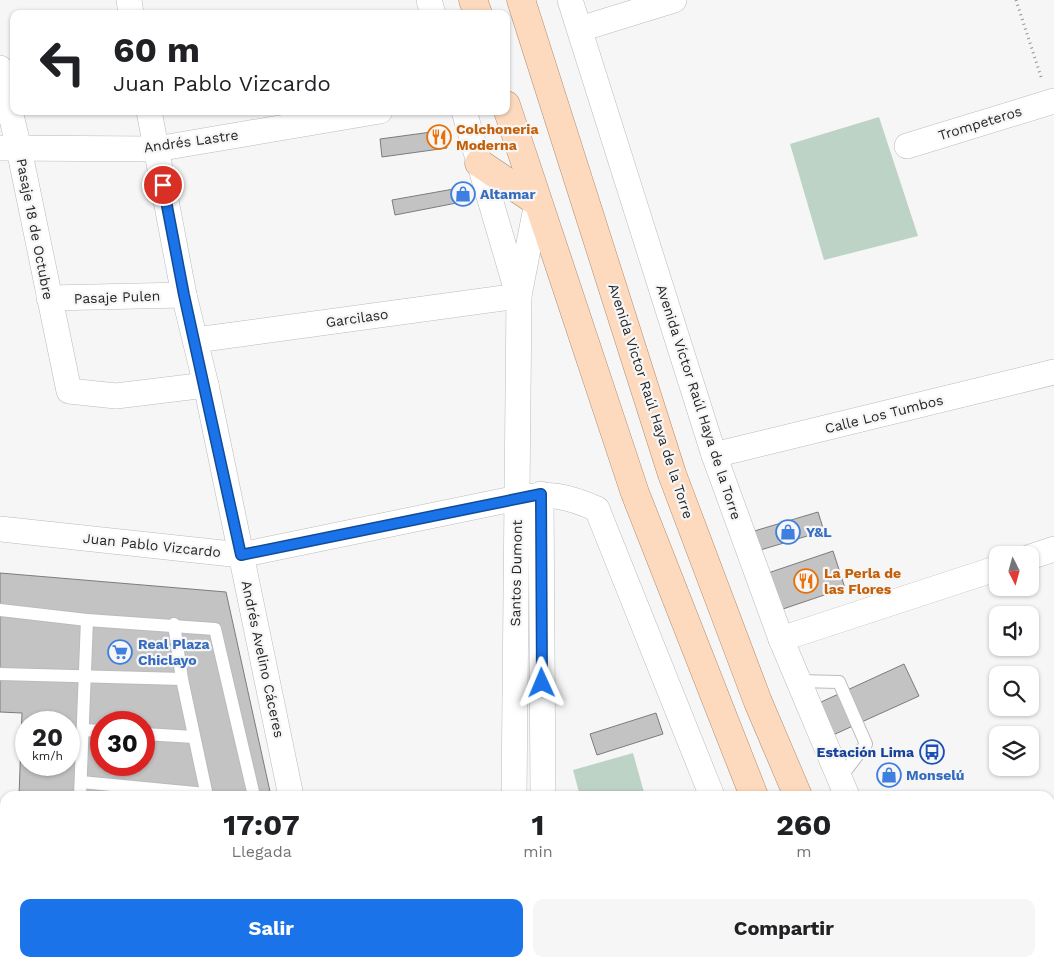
<!DOCTYPE html>
<html lang="es">
<meta charset="utf-8">
<style>
body{margin:0;font-family:"Work Sans",sans-serif;background:#f6f6f6;color:#202124;height:100vh;display:flex;flex-direction:column;font-size:19px;white-space:nowrap}
*{box-sizing:border-box;margin:0}
p{font-size:16px;color:#757577}
.icon{flex:none;width:28px;height:28px;fill:none;stroke:currentColor;stroke-width:2;stroke-linecap:round;stroke-linejoin:round}
.map{position:relative;flex:1;overflow:hidden}
.panel{position:absolute;left:0px;top:791px;width:1055px;height:176px;display:flex;flex-direction:column;background:#fff;border-radius:15px 15px 0 0;box-shadow:0 1px 4px #0004}
.panel>*{flex:none}
.banner{position:absolute;left:10px;top:10px;width:500px;height:105px;border-radius:10px;box-shadow:0 1px 4px #0004;background:#fff;color:#202124;overflow:hidden}
.needle{width:32px;rotate:174deg}
.buttons{position:absolute;left:989px;top:546px;display:grid;gap:10px}
.buttons a{display:grid;place-items:center;width:50px;height:50px;border-radius:10px;background:#fff;box-shadow:0 1px 4px #0004;font-size:25px}
.speed{position:absolute;left:15px;top:711px;display:flex;gap:10px;font-size:25px;font-weight:700;text-align:center}
.speed>*{display:grid;place-content:center;width:65px;height:65px;border-radius:50%;background:#fff;box-shadow:0 1px 4px #0004;line-height:1}
.speed small{font-size:12px;font-weight:400}
.speed .limit{border:8px solid #d22;background:#fff;color:#111}
.pin{position:absolute;display:grid;place-items:center;width:42px;height:42px;color:#fff;margin:-21px;border:2px solid #fff;border-radius:50%;box-shadow:0 1px 5px #0007}
.me{position:absolute;width:55px;margin:-28px;rotate:359deg;stroke-linejoin:round;filter:drop-shadow(0 0 4px #0008)}
.turn{display:flex;align-items:center;gap:18px;height:105px;padding:0 20px;font-size:22px}
.turn .icon{width:65px;height:65px;stroke-width:2.5}
.turn b{display:block;font-size:35px;line-height:42px}
.eta{display:flex;justify-content:space-evenly;align-items:center;height:85px;text-align:center}
.eta b{font-size:30px;font-weight:700;line-height:35px}
.primary-button{display:flex;gap:10px;margin-top:auto;padding:10px 20px}
.primary-button a{flex:1;height:58px;border-radius:10px;background:#1a73e8;color:#fff;font-size:20px;font-weight:700;line-height:58px;text-align:center}
.primary-button a+a{background:#f6f6f6;color:#202124}
.map>svg:first-child{display:block}
.green{fill:#bcd3c6}
.building{fill:#c4c3c3;stroke:#7d7c7c;fill-rule:evenodd}
.lines{fill:none;stroke-linecap:round;stroke-linejoin:round}
.service-casing{stroke:#bbbbbc;stroke-width:14}
.minor-casing{stroke:#bbbbbc;stroke-width:26}
.primary-casing{stroke:#b18b6d;stroke-width:29}
.path{stroke:#939394;stroke-width:3;stroke-dasharray:1 4;stroke-linecap:butt}
.service{stroke:#fff;stroke-width:12}
.minor{stroke:#fff;stroke-width:25}
.primary{stroke:#fddabe;stroke-width:28}
.route-casing{stroke:#114b97;stroke-width:12}
.route{stroke:#1a73e8;stroke-width:9}
.labels{text-anchor:middle;stroke-width:4.5;stroke-linejoin:round;paint-order:stroke}
.street-label{font-size:14px;fill:#262627;stroke:#f6f6f7}
.food-label{font-size:14px;font-weight:bold;fill:#c56008;stroke:#f6f6f7;text-anchor:start}
.shop-label{font-size:14px;font-weight:bold;fill:#366cbe;stroke:#f6f6f7;text-anchor:start}
.transit-label{font-size:14px;font-weight:bold;fill:#164399;stroke:#f6f6f7;text-anchor:end}
</style>
<div class="map">
<svg width="1054" height="967" viewBox="0 0 1054 967">
<rect width="100%" height="100%" fill="#f6f6f7"/>
<g class="green">
<polygon points="879,117 918,236 824,260 790,144"/>
<polygon points="633,753 645,796 580,796 573,770"/>
</g>
<g class="building">
<polygon points="439,131 445,137 447,148 382,157 380,139"/>
<polygon points="465,187 467,201 395,215 392,200"/>
<polygon points="818,512 824,531 757,551 751,532"/>
<polygon points="833,551 845,588 780,610 768,573"/>
<path d="M0 573 226 592 271 796H19L22 713 0 712ZM26 722H69V765H26ZM101 722H144V765H101Z"/>
<polygon points="904,664 919,696 833,735 819,703"/>
<polygon points="656,713 663,734 597,755 590,734"/>
<polygon points="1054,873 1054,967 997,967 995,962 1050,962 1050,875"/>
<polygon points="0,909 5,909 5,962 189,962 189,967 0,967"/>
<polygon points="689,962 734,962 721,967 677,967"/>
</g>
<g class="lines">
<g class="service-casing">
<g id="service">
<polyline points="0,610 87,620 215,629 254,796"/>
<polyline points="174,624 182,679 207,796"/>
<polyline points="0,674 182,679"/>
<polyline points="798,681 839,682 866,744 840,778"/>
<polyline points="83,730 101,731"/>
<polyline points="144,734 194,737"/>
<polyline points="81,782 206,794"/>
<polyline points="80,796 87,620"/>
<polyline points="295,967 295,965 309,962"/>
<polyline points="969,967 978,963"/>
</g>
</g>
<g class="minor-casing">
<g id="minor">
<polyline points="129,0 131,14"/>
<polyline points="429,0 433,14"/>
<polyline points="570,0 714,455 781,639 847,796"/>
<polyline points="580,29 674,0"/>
<polyline points="0,68 19,149 69,391 116,396 206,385"/>
<polyline points="149,111 184,295 206,385 291,796"/>
<polyline points="464,111 517,291"/>
<polyline points="907,146 1054,101"/>
<polyline points="0,148 156,149 380,111"/>
<polyline points="49,298 184,295"/>
<polyline points="196,340 519,296"/>
<polyline points="714,455 1054,372"/>
<polyline points="541,494 543,796"/>
<path d="M0 529 241 555 517 498C551 493 565 495 597 509L712 796"/>
<polyline points="1030,557 1054,549"/>
<polyline points="781,639 998,568"/>
<polyline points="514,796 519,296 537,202"/>
<polyline points="326,962 327,967"/>
<polyline points="513,962 513,967"/>
<polyline points="544,962 544,967"/>
<polyline points="785,962 787,967"/>
<polyline points="915,962 917,967"/>
</g>
</g>
<g class="primary-casing">
<g id="primary">
<polyline points="473,0 478,14"/>
<polyline points="521,0 672,474 758,702 798,796"/>
<polyline points="506,105 635,493 754,796"/>
<polyline points="479,163 537,202"/>
<polyline points="822,962 824,967"/>
<polyline points="867,962 869,967"/>
</g>
</g>
<polyline class="path" points="1016,0 1042,80"/>
<use href="#service" class="service"/>
<use href="#minor" class="minor"/>
<use href="#primary" class="primary"/>
</g>
<g class="lines">
<g class="route-casing">
<polyline id="route" points="163,185 184,295 241,555 541,494 542,683"/>
</g>
<use href="#route" class="route"/>
</g>
<defs>
<g id="restaurant-ring" transform="scale(1.25)"><circle r="9.5" fill="#f6f6f7" stroke="#e8710a" stroke-width="1.5"/><path d="M-5-6h1v4h1v-4h1v4h1v-4h1v5L-1.5 .5V6h-2V.5L-5-1ZM5-6V6H3V1.5H1.5Q1.5-4 5-6Z" fill="#e8710a"/></g>
<g id="shop-ring" transform="scale(1.25)"><circle r="9.5" fill="#f6f6f7" stroke="#3f7fe0" stroke-width="1.5"/><path d="M-5-2.5h2.3a2.7 3.5 0 0 1 5.4 0H5L5.5 6h-11ZM-1.5-2.5h3a1.5 2.3 0 0 0-3 0Z" fill="#3f7fe0"/></g>
<g id="supermarket-ring" transform="scale(1.25)"><circle r="9.5" fill="#f6f6f7" stroke="#3f7fe0" stroke-width="1.5"/><path d="M-6-5.5h2.5l.6 2H6L4.5 2H-2.5L-4.4-4H-6ZM-1.5 3.2a1.3 1.3 0 1 0 .1 0ZM3 3.2a1.3 1.3 0 1 0 .1 0Z" fill="#3f7fe0"/></g>
<g id="bus-ring" transform="scale(1.25)"><circle r="9.5" fill="#f6f6f7" stroke="#1a4fb4" stroke-width="1.5"/><path d="M-5-6H5V4H4V6H2V4H-2V6H-4V4H-5ZM-3.5-4V0h7V-4ZM-3.5 1.2v1.5H-2V1.2ZM2 1.2v1.5H3.5V1.2Z" fill="#1a4fb4"/></g>
</defs>
<g fill-rule="evenodd">
<use href="#restaurant-ring" x="439" y="137"/>
<use href="#shop-ring" x="463" y="194"/>
<use href="#shop-ring" x="788" y="532"/>
<use href="#restaurant-ring" x="806" y="581"/>
<use href="#supermarket-ring" x="120" y="652"/>
<use href="#bus-ring" x="932" y="752"/>
<use href="#shop-ring" x="889" y="775"/>
</g>
<g class="labels">
<g class="street-label">
<text transform="translate(980 123) rotate(-17)" y="5">Trompeteros</text>
<text transform="translate(191 141) rotate(-8)" y="5">Andrés Lastre</text>
<text transform="translate(35 229) rotate(79)" y="5">Pasaje 18 de Octubre</text>
<text transform="translate(117 297) rotate(-2)" y="5">Pasaje Pulen</text>
<text transform="translate(357 318) rotate(-8)" y="5">Garcilaso</text>
<text transform="translate(651 401) rotate(72)" y="5">Avenida Victor Raúl Haya de la Torre</text>
<text transform="translate(699 402) rotate(72)" y="5">Avenida Víctor Raúl Haya de la Torre</text>
<text transform="translate(884 414) rotate(-14)" y="5">Calle Los Tumbos</text>
<text transform="translate(152 545) rotate(6)" y="5">Juan Pablo Vizcardo</text>
<text transform="translate(516 573) rotate(-89)" y="5">Santos Dumont</text>
<text transform="translate(263 659) rotate(78)" y="5">Andrés Avelino Cáceres</text>
</g>
<g class="food-label">
<text x="456" y="134">Colchoneria<tspan x="456" dy="16">Moderna</tspan></text>
<text x="824" y="578">La Perla de<tspan x="824" dy="16">las Flores</tspan></text>
</g>
<g class="shop-label">
<text x="480" y="199">Altamar</text>
<text x="806" y="537">Y&amp;L</text>
<text x="138" y="649">Real Plaza<tspan x="138" dy="16">Chiclayo</tspan></text>
<text x="906" y="780">Monselú</text>
</g>
<g class="transit-label">
<text x="914" y="757">Estación Lima</text>
</g>
</g>
</svg>
<div class="buttons">
<a><svg class="needle" viewBox="-14 -14 28 28"><path d="M0-13l5 13h-10z" fill="#e53935"/><path d="M0 13l5-13h-10z" fill="#757577"/></svg></a>
<a><svg class="icon" aria-label="sound" viewBox="0 0 24 24"><path d="M4 9h4l5-4v14l-5-4H4zM17 9q2 3 0 6"/></svg></a>
<a><svg class="icon" aria-label="search" viewBox="0 0 24 24"><circle cx="10" cy="10" r="6"/><path d="M15 15l6 6"/></svg></a>
<a><svg class="icon" aria-label="layers" viewBox="0 0 24 24"><path d="M12 4l9 5-9 5-9-5zM3 14l9 5 9-5"/></svg></a>
</div>
<div class="speed"><div>20<small>km/h</small></div><div class="limit">30</div></div>
<div class="pin" style="left:163px;top:185px;background:#d93025"><svg class="icon" aria-label="arrive" viewBox="0 0 24 24"><path d="M6 21V4h12l-3 4 3 4H6"/></svg></div>
<svg class="me" style="left:542px;top:683px" viewBox="-20 -20 40 40"><path d="M0-17L14 15 0 8-14 15z" fill="#1a73e8" stroke="#fff" stroke-width="4"/></svg>
<div class="banner">
<div class="turn"><svg class="icon" aria-label="left" viewBox="0 0 24 24"><path d="M17 20v-9H6M10 6l-5 5 5 5"/></svg><div><b>60 m</b>Juan Pablo Vizcardo</div></div>
</div>
<section class="panel">
<div class="eta">
<div><b>17:07</b><p>Llegada</p></div>
<div><b>1</b><p>min</p></div>
<div><b>260</b><p>m</p></div>
</div>
<div class="primary-button"><a>Salir</a><a>Compartir</a></div>
</section>
</div>
